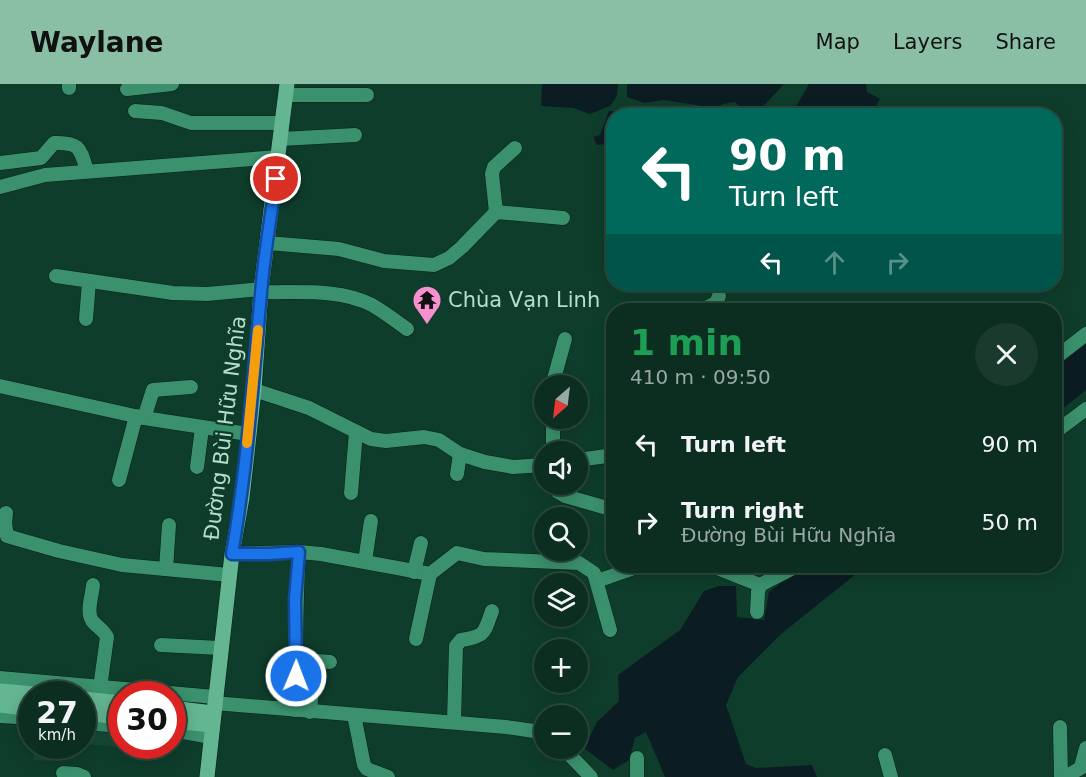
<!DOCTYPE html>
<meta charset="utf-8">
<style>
body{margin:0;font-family:"DejaVu Sans",sans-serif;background:#193a2d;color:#f1f3f6;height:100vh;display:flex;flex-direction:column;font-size:22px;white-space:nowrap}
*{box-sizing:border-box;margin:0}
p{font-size:20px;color:#9aa8a5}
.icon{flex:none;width:33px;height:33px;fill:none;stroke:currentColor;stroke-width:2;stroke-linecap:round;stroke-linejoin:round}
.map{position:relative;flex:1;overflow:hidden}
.sheet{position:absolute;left:606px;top:219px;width:456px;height:270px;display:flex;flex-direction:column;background:#0b2e20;border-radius:24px;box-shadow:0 3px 15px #0003,0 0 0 2px #2b4a3e}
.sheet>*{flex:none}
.guide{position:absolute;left:606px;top:24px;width:456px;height:183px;border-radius:24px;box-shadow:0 3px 15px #0003,0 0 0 2px #2b4a3e;background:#00695c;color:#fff;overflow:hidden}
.needle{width:39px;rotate:208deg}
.controls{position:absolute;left:534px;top:291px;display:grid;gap:12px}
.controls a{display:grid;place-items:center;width:54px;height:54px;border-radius:50%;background:#0b2e20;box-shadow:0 3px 15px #0003,0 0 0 2px #2b4a3e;font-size:30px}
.speed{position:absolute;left:18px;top:597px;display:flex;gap:12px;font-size:30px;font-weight:700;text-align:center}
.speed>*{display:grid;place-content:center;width:78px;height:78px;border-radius:50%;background:#0b2e20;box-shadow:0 3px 15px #0003,0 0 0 2px #2b4a3e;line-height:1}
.speed small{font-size:15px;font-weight:400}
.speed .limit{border:9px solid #d22;background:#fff;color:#111}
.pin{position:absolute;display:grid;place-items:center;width:51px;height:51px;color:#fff;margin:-26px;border:3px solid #fff;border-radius:50%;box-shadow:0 2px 6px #0007}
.me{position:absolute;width:66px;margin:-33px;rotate:1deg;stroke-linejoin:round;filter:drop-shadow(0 0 4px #0008)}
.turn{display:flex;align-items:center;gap:21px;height:126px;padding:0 24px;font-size:27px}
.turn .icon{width:78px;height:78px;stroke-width:2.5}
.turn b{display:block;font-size:42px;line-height:51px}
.lanes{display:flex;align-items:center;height:57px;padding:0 24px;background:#0003;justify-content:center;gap:30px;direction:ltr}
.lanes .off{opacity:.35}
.round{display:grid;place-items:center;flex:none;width:63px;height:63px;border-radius:32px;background:#193a2d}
.summary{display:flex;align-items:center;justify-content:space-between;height:102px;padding:0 24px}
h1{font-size:36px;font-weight:700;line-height:45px;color:#1e9e55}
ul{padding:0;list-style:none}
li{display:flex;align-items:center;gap:18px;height:78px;padding:0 24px}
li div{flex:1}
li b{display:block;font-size:22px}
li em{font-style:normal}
header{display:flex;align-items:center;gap:36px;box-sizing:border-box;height:84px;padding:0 30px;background:#8abfa5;color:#111}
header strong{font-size:28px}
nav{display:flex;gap:33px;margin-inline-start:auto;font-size:21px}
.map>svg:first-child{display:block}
.built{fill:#154935}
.water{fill:#0b1d23}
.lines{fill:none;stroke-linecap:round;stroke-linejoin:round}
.minor-casing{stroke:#062116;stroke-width:15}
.major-casing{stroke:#062116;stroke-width:16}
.minor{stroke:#3b906d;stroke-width:14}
.major{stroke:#64b692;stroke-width:15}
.route-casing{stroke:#114b97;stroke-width:15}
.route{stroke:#1a73e8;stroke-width:10}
.slow{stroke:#f59e0b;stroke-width:10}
.labels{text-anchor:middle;stroke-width:4.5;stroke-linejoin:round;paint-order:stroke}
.poi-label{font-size:21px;fill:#b7deca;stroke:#0f3d2b;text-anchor:start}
.street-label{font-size:21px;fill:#b7deca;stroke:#0f3d2b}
</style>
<header>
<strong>Waylane</strong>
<nav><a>Map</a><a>Layers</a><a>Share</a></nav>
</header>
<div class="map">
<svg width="1086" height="693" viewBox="0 0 1086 693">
<rect width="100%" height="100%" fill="#0f3d2b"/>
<g class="built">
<polygon points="82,642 119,645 117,663 83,660"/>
<polygon points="34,662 50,662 51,677 33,676"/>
</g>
<g class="water">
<polygon points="542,0 618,0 617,12 610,22 590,30 573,24 541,22"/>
<polygon points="627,0 784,0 756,30 746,28 735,18 723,20 716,24 663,16 644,19 627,13"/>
<polygon points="809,0 866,0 867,8 880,15 871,31 791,31"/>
<polygon points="609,27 659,31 614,32 613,59 597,61 593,53 600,51"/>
<polygon points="1086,260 1086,306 1055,331 1055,284"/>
<polygon points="803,482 866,482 781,550 738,593 726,621 746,680 756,684 812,681 817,693 665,693 646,648 635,654 629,676 613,686 584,664 597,638 619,617 618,591 680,546 704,507 719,502 736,502 737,533 764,536 769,508"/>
</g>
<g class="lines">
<g class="minor-casing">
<g id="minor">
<polyline points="69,4 69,0"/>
<polyline points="127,5 172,0"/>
<polyline points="286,11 367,11"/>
<polyline points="135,27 162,29 191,39 282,39"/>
<polyline points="281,55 355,51"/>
<path d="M0 79 41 74 54 59C80 58 80 64 87 87"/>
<polyline points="0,103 45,91 278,73"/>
<polyline points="496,128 492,90 494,83 515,64"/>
<polyline points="268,159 339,165 384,177 434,181 449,174 462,163 496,128 563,134"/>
<polyline points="56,192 173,209 207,210 261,205"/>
<path d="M261 208C297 209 339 204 372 221 384 228 396 237 407 245"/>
<polyline points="701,226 716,219 719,212"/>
<polyline points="86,235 89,198"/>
<polyline points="1054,275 1086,250"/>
<polyline points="0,302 144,334 248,350"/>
<polyline points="552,302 565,255"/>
<polyline points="254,306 309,324 371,355 386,357 424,353 439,356 460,370 485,378 513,383 544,381"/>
<polyline points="144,334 153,306 191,303"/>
<polyline points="1054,349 1086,325"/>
<polyline points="553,368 553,334"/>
<polyline points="578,376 614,371"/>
<polyline points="197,383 202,344"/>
<polyline points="457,390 460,370"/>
<polyline points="119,396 136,332"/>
<polyline points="555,400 558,408 565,412 614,426"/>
<polyline points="351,409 356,348"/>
<polyline points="6,429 5,439 7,452 59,467 122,481 229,491"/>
<polyline points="232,470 299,468 321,470 430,490 457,469 484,475 579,479 594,489 610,546"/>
<polyline points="365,477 371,437"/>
<polyline points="712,482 760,501"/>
<polyline points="166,485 169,441"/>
<polyline points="414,488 421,459"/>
<polyline points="597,497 640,482"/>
<path d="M93 501C92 513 85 530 94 539 99 544 104 547 107 553L100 604"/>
<polyline points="757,528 758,508 760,501 797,482"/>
<polyline points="416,555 430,490"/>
<polyline points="161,561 220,564"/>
<polyline points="0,594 215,613"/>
<polyline points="214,619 506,643 534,647 544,652"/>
<path d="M295 626C297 574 295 521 299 468"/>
<polyline points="310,628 314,579 317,577 330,578"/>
<polyline points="354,631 364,681 367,685 388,693"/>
<polyline points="0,632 32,634"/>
<path d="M454 638 456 562 461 556C486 552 484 549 492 527"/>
<polyline points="82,639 122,642"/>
<polyline points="1060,643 1061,693"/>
<polyline points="172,646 211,653"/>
<polyline points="563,664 591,693"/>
<polyline points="885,671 891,693"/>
<polyline points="637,674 637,693"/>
<polyline points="1081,683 1086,664"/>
<polyline points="63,689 77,690 84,693"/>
<polyline points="1065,693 1086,681"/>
</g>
</g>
<g class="major-casing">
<g id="major">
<polyline points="0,607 34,610"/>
<polyline points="82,615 122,619"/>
<polyline points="0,621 32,625"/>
<polyline points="172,624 213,629"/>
<polyline points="82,629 122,633"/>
<polyline points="172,637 212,641"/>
<polyline points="207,693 232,470 242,414 254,306 261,205 287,0"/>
</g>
</g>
<use href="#minor" class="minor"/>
<use href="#major" class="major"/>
</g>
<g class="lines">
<g class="route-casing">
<path id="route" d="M276 95C271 133 264 171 261 209 253 296 247 384 232 470H269L299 468 295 515 296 592"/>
</g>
<use href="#route" class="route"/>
<polyline class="slow" points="247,359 258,246"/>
</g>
<defs>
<g id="temple-pin" transform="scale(1.5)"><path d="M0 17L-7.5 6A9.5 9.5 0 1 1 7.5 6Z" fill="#f690cf" stroke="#0f3d2b"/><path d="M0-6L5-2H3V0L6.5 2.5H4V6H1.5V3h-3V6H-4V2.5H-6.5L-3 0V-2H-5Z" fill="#111"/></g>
</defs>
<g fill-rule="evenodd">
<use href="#temple-pin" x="427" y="216"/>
</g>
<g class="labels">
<g class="poi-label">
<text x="448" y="223">Chùa Vạn Linh</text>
</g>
<g class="street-label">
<text transform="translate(225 344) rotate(-83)" y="7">Đường Bùi Hữu Nghĩa</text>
</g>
</g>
</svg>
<div class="controls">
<a><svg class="needle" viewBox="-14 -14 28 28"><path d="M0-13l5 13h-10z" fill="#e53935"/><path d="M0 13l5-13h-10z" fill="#9aa8a5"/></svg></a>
<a><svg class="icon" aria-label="sound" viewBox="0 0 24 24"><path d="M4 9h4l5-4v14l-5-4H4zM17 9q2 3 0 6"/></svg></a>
<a><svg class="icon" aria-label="search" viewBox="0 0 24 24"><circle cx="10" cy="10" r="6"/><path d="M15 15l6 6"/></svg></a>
<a><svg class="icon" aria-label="layers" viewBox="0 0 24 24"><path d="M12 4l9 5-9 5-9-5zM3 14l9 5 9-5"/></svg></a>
<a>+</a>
<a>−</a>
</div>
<div class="speed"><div>27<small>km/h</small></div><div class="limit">30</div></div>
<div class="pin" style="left:276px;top:95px;background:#d93025"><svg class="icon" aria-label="arrive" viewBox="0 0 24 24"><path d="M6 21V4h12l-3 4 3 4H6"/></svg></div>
<svg class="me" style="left:296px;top:592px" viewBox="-20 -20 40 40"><circle r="17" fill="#1a73e8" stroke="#fff" stroke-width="3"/><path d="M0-11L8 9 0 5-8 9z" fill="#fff"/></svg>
<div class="guide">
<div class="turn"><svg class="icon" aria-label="left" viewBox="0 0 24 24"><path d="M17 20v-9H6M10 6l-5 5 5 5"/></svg><div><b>90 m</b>Turn left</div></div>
<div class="lanes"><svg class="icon" aria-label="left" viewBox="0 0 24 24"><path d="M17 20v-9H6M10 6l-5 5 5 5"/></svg><svg class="icon off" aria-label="ahead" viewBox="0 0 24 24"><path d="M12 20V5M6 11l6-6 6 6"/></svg><svg class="icon off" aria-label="right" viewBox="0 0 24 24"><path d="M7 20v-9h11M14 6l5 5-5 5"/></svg></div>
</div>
<section class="sheet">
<div class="summary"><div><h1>1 min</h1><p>410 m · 09:50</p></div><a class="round"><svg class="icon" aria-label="close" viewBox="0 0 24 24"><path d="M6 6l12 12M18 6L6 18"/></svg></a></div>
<ul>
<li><svg class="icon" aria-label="left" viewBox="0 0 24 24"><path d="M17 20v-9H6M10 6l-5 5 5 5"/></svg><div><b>Turn left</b></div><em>90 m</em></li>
<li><svg class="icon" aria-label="right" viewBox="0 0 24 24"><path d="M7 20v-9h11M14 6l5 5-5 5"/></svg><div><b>Turn right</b><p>Đường Bùi Hữu Nghĩa</p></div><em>50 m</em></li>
</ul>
</section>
</div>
